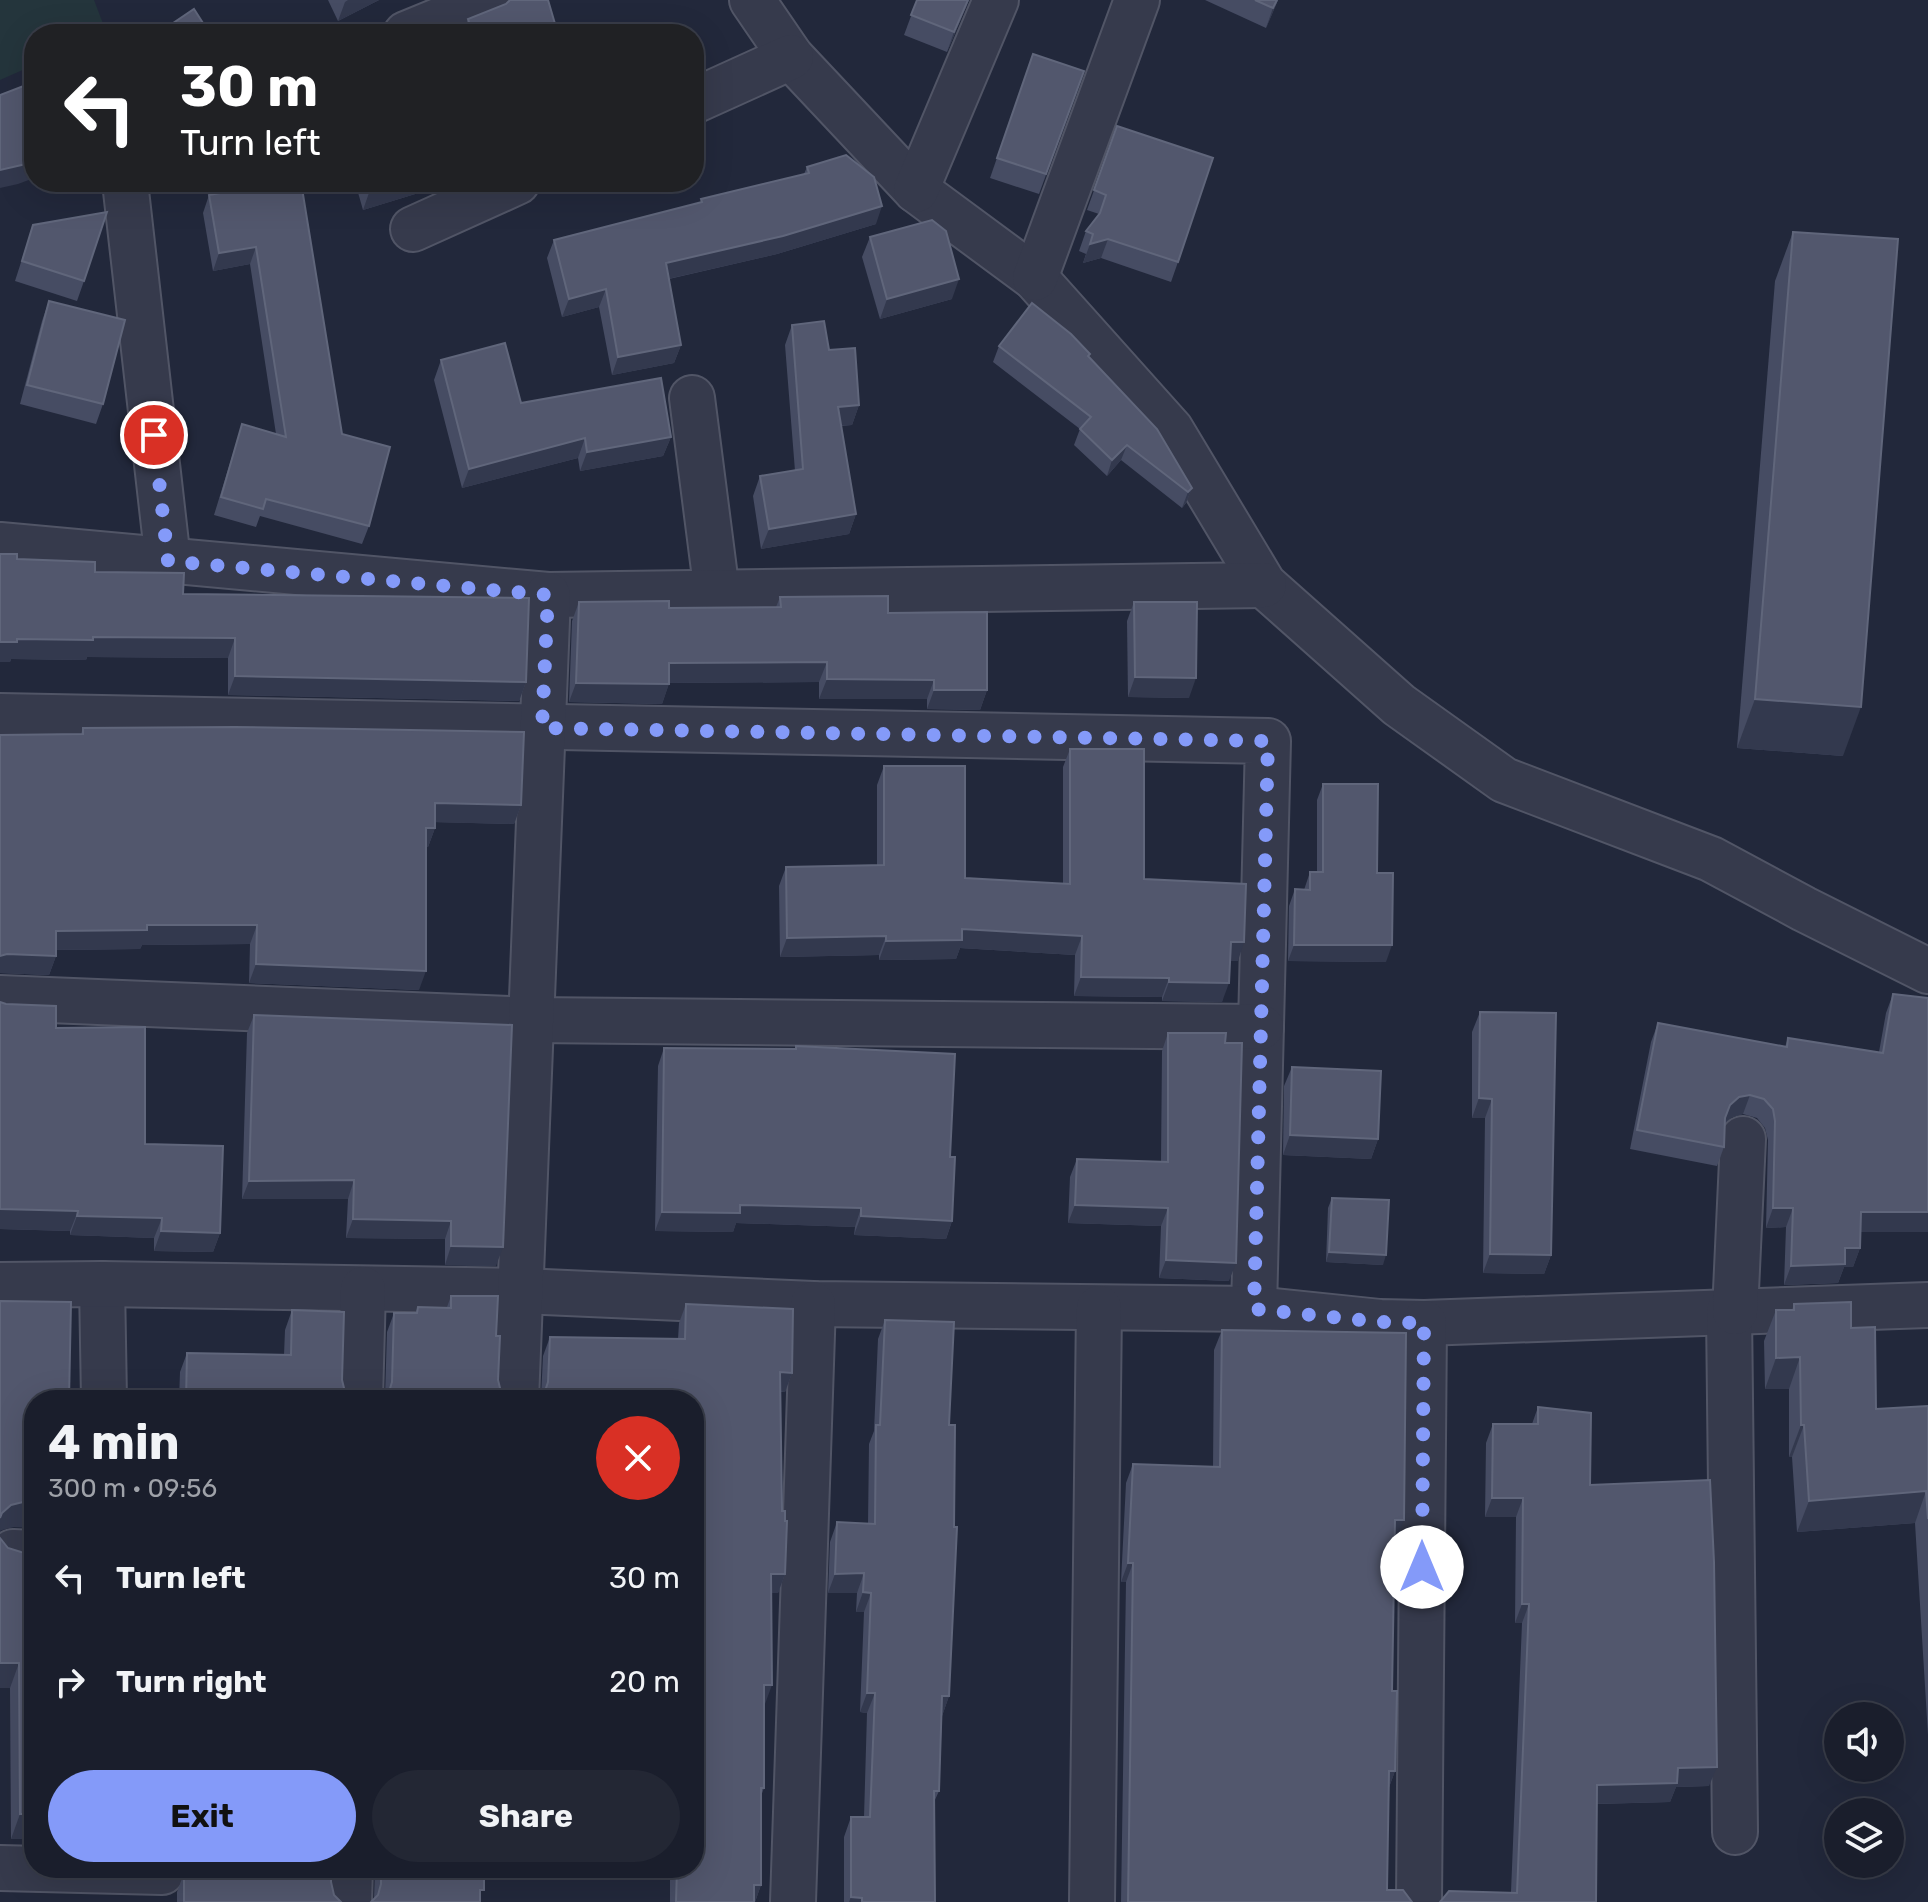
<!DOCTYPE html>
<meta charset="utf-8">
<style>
body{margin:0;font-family:Rubik,sans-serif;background:#232734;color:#f1f3f6;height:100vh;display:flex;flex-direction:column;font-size:30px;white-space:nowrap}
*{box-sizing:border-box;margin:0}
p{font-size:26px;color:#9fa2a9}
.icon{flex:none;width:44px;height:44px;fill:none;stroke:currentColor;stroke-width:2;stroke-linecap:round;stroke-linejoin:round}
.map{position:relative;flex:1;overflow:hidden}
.panel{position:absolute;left:24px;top:1390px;width:680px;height:488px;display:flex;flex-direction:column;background:#1a1e2c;border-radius:32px;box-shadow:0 8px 32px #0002,0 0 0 2px #383c48}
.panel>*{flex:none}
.hud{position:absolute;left:24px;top:24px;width:680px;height:168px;border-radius:32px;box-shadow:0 8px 32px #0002,0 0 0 2px #383c48;background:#202124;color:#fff;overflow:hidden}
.controls{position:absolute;left:1824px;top:1702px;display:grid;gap:16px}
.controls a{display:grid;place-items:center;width:80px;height:80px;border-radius:50%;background:#1a1e2c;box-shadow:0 8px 32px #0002,0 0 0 2px #383c48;font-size:40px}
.pin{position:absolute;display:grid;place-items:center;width:68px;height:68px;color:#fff;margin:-34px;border:4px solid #fff;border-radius:50%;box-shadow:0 2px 8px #0007}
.me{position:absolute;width:88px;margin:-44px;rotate:0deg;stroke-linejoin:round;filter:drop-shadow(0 0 6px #0008)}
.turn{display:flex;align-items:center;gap:28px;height:168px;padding:0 24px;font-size:36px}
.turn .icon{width:104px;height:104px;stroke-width:2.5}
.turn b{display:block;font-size:56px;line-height:68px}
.round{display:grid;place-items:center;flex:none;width:84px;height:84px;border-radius:42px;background:#232734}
.summary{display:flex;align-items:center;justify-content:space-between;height:136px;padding:0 24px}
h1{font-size:48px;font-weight:700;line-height:60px}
.button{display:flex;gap:16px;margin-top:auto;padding:16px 24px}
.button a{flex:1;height:92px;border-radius:48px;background:#849af9;color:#111;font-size:32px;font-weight:700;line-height:92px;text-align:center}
.button a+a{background:#232734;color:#f1f3f6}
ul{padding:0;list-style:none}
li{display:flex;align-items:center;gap:24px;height:104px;padding:0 24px}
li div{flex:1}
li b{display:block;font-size:30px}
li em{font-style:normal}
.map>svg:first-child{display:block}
.green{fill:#24353c}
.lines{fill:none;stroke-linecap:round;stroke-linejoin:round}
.minor-casing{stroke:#515566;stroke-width:48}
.minor{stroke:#363a4c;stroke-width:44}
.wall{fill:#464c63}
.shaded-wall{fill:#33394e}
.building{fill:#52576d;stroke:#60667b;stroke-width:2}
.route{stroke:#849af9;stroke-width:14;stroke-dasharray:0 25.2}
</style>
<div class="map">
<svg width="1928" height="1902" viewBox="0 0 1928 1902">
<rect width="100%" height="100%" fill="#22283b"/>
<polygon class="green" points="0,0 94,0 107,34 34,34 34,65 0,80"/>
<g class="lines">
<g class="minor-casing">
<g id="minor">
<polyline points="752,0 791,57 916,190 1035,278 1171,430 1264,585 1399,705 1504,780 1711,859 1804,909 1928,971"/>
<polyline points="406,34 489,0"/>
<polyline points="694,101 791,57"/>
<polyline points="125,182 168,561"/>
<polyline points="916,190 996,0"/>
<polyline points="413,229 517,182"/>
<polyline points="1035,278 1137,0"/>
<polyline points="692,398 717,593"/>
<polyline points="0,545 548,595 1264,585"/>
<polyline points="0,716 1268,741 1254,1309"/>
<polyline points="0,998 532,1020 1261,1027"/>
<polyline points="102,1284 104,1400"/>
<polyline points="0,1285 102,1284 522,1291 813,1304 1254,1309 1380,1322 1424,1323 1928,1305"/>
<polyline points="1729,1312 1735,1832"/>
<polyline points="1735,1312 1743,1139"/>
<polyline points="360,1400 363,1289"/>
<polyline points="516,1400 548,595"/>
<polyline points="13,1552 34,1553"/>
<polyline points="0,1868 162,1872"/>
<polyline points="349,1902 350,1868"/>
<polyline points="793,1902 813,1304"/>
<polyline points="1092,1902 1099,1308"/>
<polyline points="1419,1902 1424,1323"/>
</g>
</g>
<use href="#minor" class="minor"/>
</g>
<g class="wall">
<polygon points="328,0 379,0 338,21"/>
<polygon points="917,0 969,0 947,52 904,35"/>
<polygon points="1205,0 1278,0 1266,28"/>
<polygon points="506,4 558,34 463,34 468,19"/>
<polygon points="1033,54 1084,71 1039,194 990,178"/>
<polygon points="1117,126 1178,262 1171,282 1101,258 1083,263 1086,254 1079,251 1086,231 1099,214 1087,210"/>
<polygon points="807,167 876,224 777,254 669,279 681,345 674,363 612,375 599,307 562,317 547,258 554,240 700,203 701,199 804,174"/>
<polygon points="284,182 342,434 369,526 362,544 260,516 256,527 214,515 242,424 276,434 250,264 213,271 203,213 209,195"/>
<polygon points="355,182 428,182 425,191 363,210"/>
<polygon points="33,225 84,281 77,301 15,281"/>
<polygon points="1793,232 1843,756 1737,748 1775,281"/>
<polygon points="870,237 952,299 880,319 862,257"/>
<polygon points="49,301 103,404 96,424 20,404 42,321"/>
<polygon points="792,325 829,350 859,405 852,425 841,426 856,514 849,534 761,549 753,496 760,476 795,471 785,345"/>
<polygon points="999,346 1089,357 1192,488 1186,503 1182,508 1121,460 1107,476 1074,445 1080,429 993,362"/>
<polygon points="441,360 521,403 671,437 663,456 580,471 578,458 462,488 434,380"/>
<polygon points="0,554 17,559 95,572 526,682 519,701 228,695 228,658 87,657 86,660 11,659 10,662 0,662"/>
<polygon points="780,597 888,613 987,690 980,710 927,709 927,699 819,699 819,682 669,683 662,704 569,702 572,621 579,602 669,608 776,607"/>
<polygon points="1134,602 1189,698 1128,697 1127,621"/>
<polygon points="83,728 521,805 514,824 435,822 435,828 428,847 426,847 419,990 249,983 250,944 142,945 140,949 56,950 56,956 49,975 0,973"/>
<polygon points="1070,749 1144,879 1238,961 1230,961 1222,1002 1162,1001 1162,997 1074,996 1075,955 960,948 956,959 879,960 879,955 780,957 779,886 786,867 877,865 877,785 884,766 965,878 1063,884 1063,767"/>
<polygon points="1323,784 1377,873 1386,962 1288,961 1289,906 1295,889 1304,890 1310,872 1317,872 1317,800"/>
<polygon points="1893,994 1928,1232 1860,1232 1860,1248 1853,1267 1844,1267 1838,1283 1784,1285 1786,1227 1766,1228 1768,1140 1765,1128 1757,1118 1743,1114 1732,1117 1725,1123 1724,1147 1717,1166 1630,1149 1651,1042 1658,1023 1785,1047 1788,1038 1879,1052 1886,1013"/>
<polygon points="0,1002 56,1028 145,1144 220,1233 213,1252 154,1251 154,1238 70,1235 70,1231 0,1229"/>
<polygon points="1480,1012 1551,1255 1544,1274 1483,1273 1485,1118 1472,1118 1472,1032"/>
<polygon points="254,1015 496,1266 445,1265 445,1239 346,1238 348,1199 242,1199 247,1033"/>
<polygon points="1168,1033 1225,1043 1229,1281 1159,1278 1161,1226 1068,1223 1070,1177 1077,1159 1161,1162 1162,1051"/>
<polygon points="796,1046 950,1157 952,1221 946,1239 854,1235 855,1227 736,1223 733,1232 655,1231 658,1066 664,1048 795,1049"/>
<polygon points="1292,1067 1378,1139 1371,1159 1283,1155 1284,1086"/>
<polygon points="1332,1198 1383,1265 1326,1262 1328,1208"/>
<polygon points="451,1296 496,1336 498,1380 501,1392 385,1397 387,1332 394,1313 415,1313 418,1307 447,1307"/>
<polygon points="686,1304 792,1373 785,1392 780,1392 782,1511 785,1574 778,1593 771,1593 764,1704 764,1788 761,1796 761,1885 755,1902 670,1902 670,1868 694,1868 694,1400 541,1397 543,1356 550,1337 678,1339 679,1323"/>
<polygon points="1794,1304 1851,1328 1876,1409 1928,1406 1928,1735 1915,1523 1797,1532 1792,1457 1789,1457 1789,1389 1765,1389 1764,1341 1776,1310 1792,1310"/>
<polygon points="292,1310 342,1380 345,1392 352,1400 179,1400 180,1372 187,1353 284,1355 285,1330"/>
<polygon points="885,1320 949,1425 949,1696 942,1716 939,1791 934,1802 935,1902 844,1902 844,1837 851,1817 864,1817 867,1713 860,1712 864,1612 856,1612 857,1593 828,1593 830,1542 837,1522 868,1524 869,1444 874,1431 878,1339"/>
<polygon points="1222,1330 1397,1539 1395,1539 1392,1691 1395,1771 1388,1790 1387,1890 1412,1902 1121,1902 1126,1582 1121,1582 1126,1483 1133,1464 1213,1467 1214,1350"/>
<polygon points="1538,1407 1590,1485 1709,1786 1676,1787 1670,1802 1597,1804 1596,1902 1511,1892 1522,1623 1515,1623 1516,1517 1485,1517 1486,1443 1493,1424 1532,1424"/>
<polygon points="0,1538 8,1548 21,1552 34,1553 34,1839 11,1839 10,1688 0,1688"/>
<polygon points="264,1868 331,1868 331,1882 334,1895 341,1902 177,1902 177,1892 184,1873 264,1873"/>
<polygon points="375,1868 484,1868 374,1899"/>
</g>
<g class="shaded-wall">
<polygon points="348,0 379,0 338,21 345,2"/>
<polygon points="968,0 969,0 947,52 954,32"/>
<polygon points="1277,0 1278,0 1266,28 1273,8"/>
<polygon points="34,161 34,178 18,184 0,188 0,170"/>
<polygon points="397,182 428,182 425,191 363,210 370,190"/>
<polygon points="882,206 876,224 777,254 659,281 666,263"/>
<polygon points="1108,239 1101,258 1083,263 1090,244"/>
<polygon points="256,247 250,264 213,271 219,253"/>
<polygon points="959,279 952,299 880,319 887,299"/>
<polygon points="606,289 599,307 562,317 569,299"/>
<polygon points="681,345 674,363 612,375 618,357"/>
<polygon points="859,405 852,425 831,426 838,407"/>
<polygon points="671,437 663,456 580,471 587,452"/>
<polygon points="585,438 578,458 462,488 469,469"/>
<polygon points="1127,445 1121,460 1107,476 1112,460"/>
<polygon points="1192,488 1186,503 1182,508 1188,492"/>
<polygon points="856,514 849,534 761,549 769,529"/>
<polygon points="93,637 235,638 228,658 87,657 86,660 11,659 10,662 0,662 0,642 17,639"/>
<polygon points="827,662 819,682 662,683 669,663"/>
<polygon points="235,676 526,682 519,701 228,695"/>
<polygon points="1135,677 1196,678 1189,698 1128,697"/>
<polygon points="827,679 934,680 927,699 819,699"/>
<polygon points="576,683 669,684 662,704 569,702"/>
<polygon points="934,690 987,690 980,710 927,709"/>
<polygon points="1755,699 1861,707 1843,756 1737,748"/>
<polygon points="435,803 521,805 514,824 428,822"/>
<polygon points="426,828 435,828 428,847 419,847"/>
<polygon points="147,925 257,925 250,944 142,945 140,949 49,950 56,931"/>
<polygon points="962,929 1082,936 1075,955 960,948 956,959 879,960 886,941"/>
<polygon points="886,936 879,955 780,957 787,938"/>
<polygon points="1231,942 1244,942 1238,961 1224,961"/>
<polygon points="1294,945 1392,945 1386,962 1288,961"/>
<polygon points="7,954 56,956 49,975 0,973 0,956"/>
<polygon points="256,964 426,971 419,990 249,983"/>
<polygon points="1081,977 1169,978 1162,997 1074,996"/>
<polygon points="1169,982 1229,983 1222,1002 1162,1001"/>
<polygon points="1750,1095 1743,1114 1732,1117 1722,1125 1730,1105 1739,1097"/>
<polygon points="1479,1098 1492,1099 1485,1118 1472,1118"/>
<polygon points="1290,1135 1378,1139 1371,1159 1283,1155"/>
<polygon points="354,1180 348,1199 242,1199 249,1181"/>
<polygon points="740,1205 861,1208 855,1227 736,1223 733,1232 655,1231 662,1212"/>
<polygon points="1075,1205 1168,1208 1161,1226 1068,1223"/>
<polygon points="1773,1208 1793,1208 1786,1227 1766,1228"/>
<polygon points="0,1209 78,1211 70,1231 0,1229"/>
<polygon points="1861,1212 1928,1212 1928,1232 1854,1232"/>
<polygon points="77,1216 162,1218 154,1238 70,1235"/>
<polygon points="861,1216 952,1221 946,1239 854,1235"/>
<polygon points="353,1219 451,1221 445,1239 346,1238"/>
<polygon points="161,1231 220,1233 213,1252 154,1251"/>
<polygon points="451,1246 503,1247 496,1266 445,1265"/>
<polygon points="1845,1248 1860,1248 1853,1267 1844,1267 1838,1283 1784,1285 1791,1266"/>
<polygon points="1329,1252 1386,1255 1383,1265 1326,1262"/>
<polygon points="1490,1254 1551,1255 1544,1274 1483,1273"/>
<polygon points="1166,1260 1236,1263 1229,1281 1159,1278"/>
<polygon points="1800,1357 1789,1389 1765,1389 1776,1358"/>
<polygon points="780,1372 792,1373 785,1392 773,1391"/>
<polygon points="1801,1425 1804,1425 1792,1457 1789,1457"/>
<polygon points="1926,1491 1915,1523 1797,1532 1809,1501"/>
<polygon points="1492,1498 1523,1498 1516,1517 1485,1517"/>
<polygon points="23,1502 34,1503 34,1528 14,1527 2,1530 0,1531 0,1517 2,1513 11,1505"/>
<polygon points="1395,1520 1404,1520 1397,1539 1388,1539"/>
<polygon points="1128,1563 1133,1563 1126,1582 1121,1582"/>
<polygon points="864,1573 857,1593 828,1593 835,1574"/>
<polygon points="771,1574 785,1574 778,1593 764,1593"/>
<polygon points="863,1592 871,1593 864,1612 856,1612"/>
<polygon points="1522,1604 1529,1604 1522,1623 1515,1623"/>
<polygon points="0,1663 19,1663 10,1688 0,1688"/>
<polygon points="764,1685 772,1685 765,1704"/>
<polygon points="867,1693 875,1693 867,1713 860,1712"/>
<polygon points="942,1696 949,1696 942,1716"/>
<polygon points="1717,1767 1709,1786 1676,1787 1670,1802 1590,1804 1597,1785 1678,1768"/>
<polygon points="1389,1771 1395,1771 1388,1790"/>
<polygon points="20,1814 34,1814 34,1839 11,1839"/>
<polygon points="754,1885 761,1885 755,1902 747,1902"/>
<polygon points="851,1897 862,1898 861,1902 849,1902"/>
</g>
<g class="building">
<polygon points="510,0 548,0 558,34 473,34 468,19 506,4"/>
<polygon points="917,0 968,0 954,32 911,15"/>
<polygon points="1255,0 1277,0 1273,8"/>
<polygon points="194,9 210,34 157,34"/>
<polygon points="1033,54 1084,71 1046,174 997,158"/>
<polygon points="34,82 34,161 26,164 0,170 0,95"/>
<polygon points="1117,126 1213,158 1178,262 1108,239 1090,244 1093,234 1086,231 1100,213 1106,195 1094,190"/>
<polygon points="846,155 874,177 882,206 783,236 666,263 681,345 618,357 606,289 569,299 554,240 702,202 701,199 809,173 807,167"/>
<polygon points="284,182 301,182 342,434 390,447 369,526 266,499 263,509 221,497 242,424 286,437 256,247 219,253 209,195"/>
<polygon points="368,182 397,182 370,190"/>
<polygon points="107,212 84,281 22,261 33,225"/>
<polygon points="932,220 946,231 959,279 887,299 870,237"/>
<polygon points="1793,232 1898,239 1861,707 1755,699"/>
<polygon points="49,301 125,320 103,404 27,385"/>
<polygon points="1032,303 1071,334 1090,354 1088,356 1157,429 1192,488 1188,492 1127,445 1112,460 1080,429 1091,417 999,346"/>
<polygon points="824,321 829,350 855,348 859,405 838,407 856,514 769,529 760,476 803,469 792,325"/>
<polygon points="505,343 521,403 661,378 671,437 587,452 585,438 469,469 441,360"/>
<polygon points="0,554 17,554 17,559 95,562 95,572 184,573 183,594 529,598 526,682 235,676 235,638 93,637 93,640 17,639 17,642 0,642"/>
<polygon points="888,596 888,613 987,612 987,690 934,690 934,680 827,679 827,662 669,663 669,684 576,683 579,602 669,601 669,608 781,607 780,597"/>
<polygon points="1134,602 1197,602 1196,678 1135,677"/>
<polygon points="235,727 524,732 521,805 435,803 435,828 426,828 426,971 256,964 257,925 147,925 147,930 56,931 56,956 7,954 0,956 0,735 83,734 83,728"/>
<polygon points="1070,749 1144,749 1144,879 1246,884 1244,942 1231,942 1229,983 1169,982 1169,978 1081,977 1082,936 962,929 962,940 886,941 886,936 787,938 786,867 884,865 884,766 965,766 965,878 1070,884"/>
<polygon points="1323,784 1378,784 1377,873 1393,873 1392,945 1294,945 1295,889 1310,890 1310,872 1323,872"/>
<polygon points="1893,994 1928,998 1928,1212 1861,1212 1860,1248 1845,1248 1845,1264 1791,1266 1793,1208 1773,1208 1775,1121 1773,1109 1764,1099 1750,1095 1739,1097 1730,1105 1725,1118 1724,1147 1637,1130 1658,1023 1787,1047 1788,1038 1883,1053"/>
<polygon points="0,1002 6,1004 56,1006 56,1028 145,1027 145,1144 223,1146 220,1233 161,1231 162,1218 77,1216 78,1211 0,1209"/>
<polygon points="1480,1012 1556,1013 1551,1255 1490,1254 1492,1099 1479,1098"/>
<polygon points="254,1015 512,1025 503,1247 451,1246 451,1221 353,1219 354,1180 249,1181"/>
<polygon points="1168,1033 1226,1033 1225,1043 1242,1043 1236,1263 1166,1260 1168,1208 1075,1205 1077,1159 1168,1162"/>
<polygon points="796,1046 955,1054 950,1157 955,1157 952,1221 861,1216 861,1208 740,1205 740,1213 662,1212 664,1048 796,1049"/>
<polygon points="1292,1067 1381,1071 1378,1139 1290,1135"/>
<polygon points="1332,1198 1389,1200 1386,1255 1329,1252"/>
<polygon points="451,1296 498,1296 496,1336 500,1336 498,1380 501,1392 508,1400 382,1400 388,1395 392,1382 394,1313 417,1313 418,1307 451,1308"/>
<polygon points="0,1301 71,1302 69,1400 34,1400 34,1503 23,1502 11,1505 2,1513 0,1518"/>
<polygon points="1851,1302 1851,1328 1875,1327 1876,1409 1928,1406 1928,1519 1926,1491 1809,1501 1804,1425 1801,1425 1800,1357 1776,1358 1776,1310 1794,1310 1794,1304"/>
<polygon points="686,1304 793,1309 792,1373 780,1372 782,1511 785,1511 785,1521 787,1521 785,1574 771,1574 772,1685 764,1685 764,1788 761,1788 761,1885 754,1885 754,1902 676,1902 677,1868 694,1868 694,1400 538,1400 544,1394 548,1382 550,1337 685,1339"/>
<polygon points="292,1310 344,1312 342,1380 345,1392 352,1400 186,1400 187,1353 291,1355"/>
<polygon points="885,1320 954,1322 949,1425 955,1425 954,1527 957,1527 949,1696 942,1696 939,1791 934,1791 935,1902 862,1902 862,1898 851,1897 851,1817 870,1817 875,1693 867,1693 871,1593 863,1592 864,1573 835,1574 837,1522 875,1524 876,1425 880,1425"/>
<polygon points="1222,1330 1406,1333 1404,1520 1395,1520 1392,1691 1397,1691 1395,1771 1389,1771 1387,1890 1403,1890 1412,1902 1128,1902 1133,1563 1128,1563 1133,1464 1220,1467"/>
<polygon points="1538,1407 1591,1413 1590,1485 1710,1480 1714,1562 1717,1767 1678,1768 1677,1783 1597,1785 1596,1902 1440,1902 1449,1891 1517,1893 1529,1604 1522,1604 1523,1498 1492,1498 1493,1424 1538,1424"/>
<polygon points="0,1538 8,1548 21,1552 34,1553 34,1814 20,1814 19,1663 0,1663"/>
<polygon points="271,1868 331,1868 331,1882 334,1895 341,1902 184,1902 184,1873 270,1873"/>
<polygon points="381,1868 484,1868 484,1890 480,1890 480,1902 371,1902 378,1895 381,1884"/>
</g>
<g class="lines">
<polyline class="route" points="154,435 168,561 548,595 542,728 1268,741 1254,1309 1380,1322 1424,1323 1422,1567"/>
</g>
</svg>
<div class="controls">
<a><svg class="icon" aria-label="sound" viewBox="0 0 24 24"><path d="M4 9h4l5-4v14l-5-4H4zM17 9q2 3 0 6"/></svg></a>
<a><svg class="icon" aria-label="layers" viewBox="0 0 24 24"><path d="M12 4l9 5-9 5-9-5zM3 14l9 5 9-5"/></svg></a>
</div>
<div class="pin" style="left:154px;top:435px;background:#d93025"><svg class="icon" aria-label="arrive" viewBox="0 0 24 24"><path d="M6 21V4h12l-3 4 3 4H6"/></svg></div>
<svg class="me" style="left:1422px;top:1567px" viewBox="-20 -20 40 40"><circle r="19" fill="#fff"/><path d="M0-13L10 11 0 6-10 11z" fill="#849af9"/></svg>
<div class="hud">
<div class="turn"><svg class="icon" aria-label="left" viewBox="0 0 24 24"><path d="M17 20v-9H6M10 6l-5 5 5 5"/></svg><div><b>30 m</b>Turn left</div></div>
</div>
<section class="panel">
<div class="summary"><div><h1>4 min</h1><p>300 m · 09:56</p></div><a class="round" style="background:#d93025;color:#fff"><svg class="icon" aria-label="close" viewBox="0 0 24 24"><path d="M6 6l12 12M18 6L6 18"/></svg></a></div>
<ul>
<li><svg class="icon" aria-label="left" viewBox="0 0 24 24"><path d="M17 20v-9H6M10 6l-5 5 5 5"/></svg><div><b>Turn left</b></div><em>30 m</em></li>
<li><svg class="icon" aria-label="right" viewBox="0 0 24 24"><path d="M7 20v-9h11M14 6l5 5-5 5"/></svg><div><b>Turn right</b></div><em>20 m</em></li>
</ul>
<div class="button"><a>Exit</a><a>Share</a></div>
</section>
</div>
